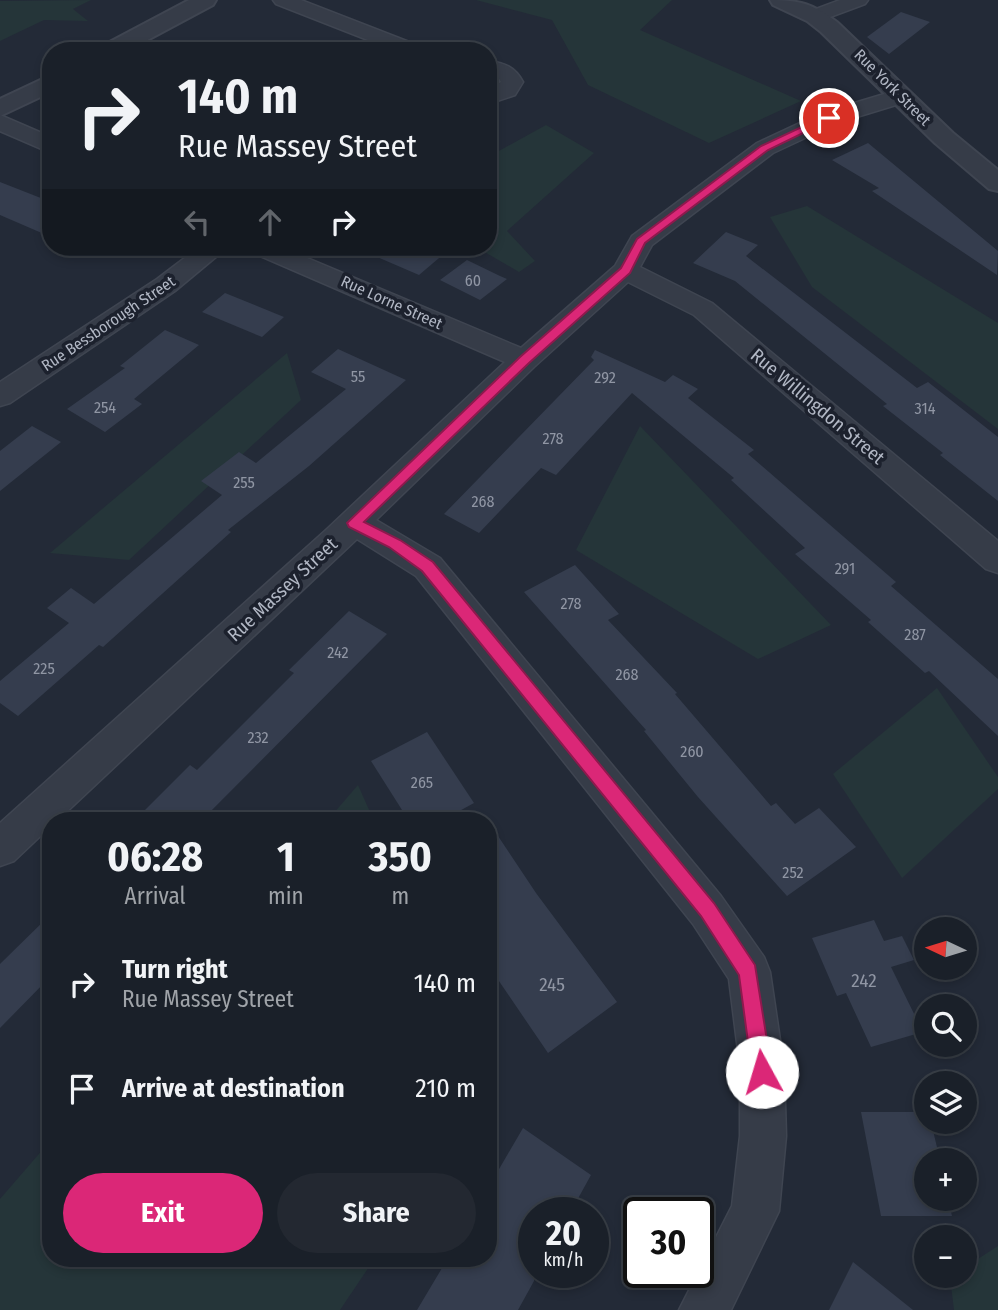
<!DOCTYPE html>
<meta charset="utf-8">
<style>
body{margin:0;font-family:"Fira Sans Condensed",sans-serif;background:#232831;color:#f1f3f6;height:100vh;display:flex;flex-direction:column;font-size:26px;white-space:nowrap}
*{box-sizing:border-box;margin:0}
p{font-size:23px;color:#9fa3a8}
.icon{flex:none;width:38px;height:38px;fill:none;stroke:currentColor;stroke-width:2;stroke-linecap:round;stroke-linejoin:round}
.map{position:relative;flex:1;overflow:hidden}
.drawer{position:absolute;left:42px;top:812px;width:455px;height:455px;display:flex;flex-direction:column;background:#1a2029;border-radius:28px;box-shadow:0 4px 10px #0003,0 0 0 2px #383e46}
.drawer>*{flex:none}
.top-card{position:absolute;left:42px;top:42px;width:455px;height:214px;border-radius:28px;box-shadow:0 4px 10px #0003,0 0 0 2px #383e46;background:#1a2029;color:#f1f3f6;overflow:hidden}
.needle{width:46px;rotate:274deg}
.controls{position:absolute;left:914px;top:917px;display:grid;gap:14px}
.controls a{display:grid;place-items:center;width:63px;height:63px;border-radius:50%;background:#1a2029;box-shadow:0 4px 10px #0003,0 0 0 2px #383e46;font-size:35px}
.speed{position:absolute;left:518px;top:1197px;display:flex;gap:14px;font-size:35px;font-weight:700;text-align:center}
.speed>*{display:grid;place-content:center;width:91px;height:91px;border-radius:50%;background:#1a2029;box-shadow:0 4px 10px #0003,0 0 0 2px #383e46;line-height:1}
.speed small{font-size:18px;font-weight:400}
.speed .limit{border:4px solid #111;border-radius:10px;background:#fff;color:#111}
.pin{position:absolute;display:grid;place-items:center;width:60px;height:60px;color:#fff;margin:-30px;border:4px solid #fff;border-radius:50%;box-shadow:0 2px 7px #0007}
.me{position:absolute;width:77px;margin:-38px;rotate:354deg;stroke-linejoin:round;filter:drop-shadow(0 0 5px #0008)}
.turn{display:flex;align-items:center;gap:24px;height:147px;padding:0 21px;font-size:32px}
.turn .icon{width:91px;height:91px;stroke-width:2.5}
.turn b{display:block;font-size:49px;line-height:60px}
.lanes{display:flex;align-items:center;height:66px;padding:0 21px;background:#0003;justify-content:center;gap:35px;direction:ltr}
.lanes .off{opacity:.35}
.eta{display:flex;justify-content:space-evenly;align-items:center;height:119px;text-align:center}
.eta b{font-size:42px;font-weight:700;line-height:49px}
.button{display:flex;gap:14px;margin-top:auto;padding:14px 21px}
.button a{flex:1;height:80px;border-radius:42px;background:#db2777;color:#fff;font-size:28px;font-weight:700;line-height:80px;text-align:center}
.button a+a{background:#232831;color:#f1f3f6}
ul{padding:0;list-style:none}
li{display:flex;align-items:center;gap:21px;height:105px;padding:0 21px}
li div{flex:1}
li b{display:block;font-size:26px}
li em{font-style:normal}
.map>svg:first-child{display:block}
.green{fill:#253539}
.building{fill:#353d4e}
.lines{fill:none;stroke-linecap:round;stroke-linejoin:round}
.minor-casing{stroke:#3f4551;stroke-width:3}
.tertiary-casing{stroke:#3f4551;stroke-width:4}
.minor{fill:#363c48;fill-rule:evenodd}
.tertiary{fill:#363c48;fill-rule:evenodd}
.route{fill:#db2777;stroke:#8e194d;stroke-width:2}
.labels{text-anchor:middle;stroke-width:7;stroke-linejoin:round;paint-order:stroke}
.far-street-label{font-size:16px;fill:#b1b7c4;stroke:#1c212d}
.number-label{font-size:16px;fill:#9096a4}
.street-label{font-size:19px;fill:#b1b7c4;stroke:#1c212d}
.near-number-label{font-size:19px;fill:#9096a4}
</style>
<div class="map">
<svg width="998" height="1310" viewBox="0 0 998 1310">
<rect width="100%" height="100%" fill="#232a37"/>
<g class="green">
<polygon points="91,0 73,9 88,21 44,20 0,41 0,1"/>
<polygon points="476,0 672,0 640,30 801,101 709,143 588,85 552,20"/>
<polygon points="546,125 594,153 507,231 535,261 519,272 476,247 488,247 488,157"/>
<polygon points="807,206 998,323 998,429 812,287 770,217"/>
<polygon points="287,353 301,400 129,560 50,553"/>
<polygon points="640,426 831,625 758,659 576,550"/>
<polygon points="937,688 998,777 998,789 902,878 833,774"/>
<polygon points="358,785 374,821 327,821"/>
<polygon points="51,1140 51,1258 375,1258 340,1310 0,1310 0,1199"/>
<polygon points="998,1246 998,1310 954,1310 950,1277 964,1276 964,1268"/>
</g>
<g class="building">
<polygon points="901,12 930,22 889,54 867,37"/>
<polygon points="868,143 998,251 997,275 872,191 879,188 832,160"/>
<polygon points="0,182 51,202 51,237 0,215"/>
<polygon points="726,232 758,245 746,256 917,388 928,382 998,437 998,501 940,455 943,453 883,406 887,404 735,281 693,263"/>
<polygon points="354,247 452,247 419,275"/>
<polygon points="467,260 500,276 507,279 480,300 440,280"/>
<polygon points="225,293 284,317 262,337 202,312"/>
<polygon points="165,330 199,345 134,399 142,404 105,432 67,409 125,368 120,366"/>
<polygon points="338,349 406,380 309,466 228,530 231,532 103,647 99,645 18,716 0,703 0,681 69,623 47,608 71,588 94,604 222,495 201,481 239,452 256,463 346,389 311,372"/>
<polygon points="595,350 665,382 673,375 698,389 688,398 754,450 748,454 896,582 891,586 998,679 998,736 929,671 925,673 868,622 871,620 795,554 805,548 731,480 734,478 632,393 556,475 541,468 479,533 444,514 594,360 591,357"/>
<polygon points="32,426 61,442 0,491 0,451"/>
<polygon points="575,565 619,614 608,620 677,693 675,694 771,806 776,803 795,824 819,808 856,847 787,896 698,797 644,731 646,730 524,592"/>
<polygon points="349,611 387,634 201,821 134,821 190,765 197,770 294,673 289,670"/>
<polygon points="427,732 474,803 441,821 409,821 371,761"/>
<polygon points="488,821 536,893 617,1002 548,1053 488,965"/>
<polygon points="51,914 51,976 0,1028 0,964"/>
<polygon points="874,920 884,941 902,936 914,960 891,967 923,1032 871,1047 846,993 837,996 812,938"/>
<polygon points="861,1112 926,1112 926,1122 931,1122 940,1160 926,1160 926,1199 948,1199 952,1216 881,1216"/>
<polygon points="523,1128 591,1175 570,1213 534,1213 534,1281 518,1310 417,1310 448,1258 488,1258 488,1188"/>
<polygon points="853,1262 913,1310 829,1310"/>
</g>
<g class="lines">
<g class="minor-casing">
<g id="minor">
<polygon points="273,0 301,0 422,47 425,51 396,51 276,4"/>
<polygon points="840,0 868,0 865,4 822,20 808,20 805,16 808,12"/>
<path d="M488 61C505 63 515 67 523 82L515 95 488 104V89L501 82 498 77 488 73Z"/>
<polygon points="901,89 909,91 912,96 909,101 837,123 773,153 652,245 640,267 712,303 998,541 998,573 986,569 694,315 628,282 534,367 376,520 440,558 721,896 764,957 770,972 784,1067 786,1136 779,1211 731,1310 679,1310 732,1206 740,1136 740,1067 729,979 693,924 416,576 357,539 57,821 51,821 51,826 14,861 0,866 0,823 327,529 505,362 251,252 247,247 281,247 521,348 615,266 632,236 757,143 821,113"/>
<polygon points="0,115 51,137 51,153 0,131"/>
<polygon points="199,247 228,247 175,291 10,403 0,406 0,382 157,279"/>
</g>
</g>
<g class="tertiary-casing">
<g id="tertiary">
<polygon points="189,0 216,0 213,5 127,51 99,51 102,46"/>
<path d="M770 0C800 0 813 4 837 22L953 133 998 170V191L989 189 935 143 821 32 807 21 773 5Z"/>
<polygon points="51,75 51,92 0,116 0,99"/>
</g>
</g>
<use href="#minor" class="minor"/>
<use href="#tertiary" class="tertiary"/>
</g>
<polygon class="route" points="825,116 834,118 768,150 645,243 630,273 529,363 364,522 400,540 433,562 714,903 755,965 772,1072 769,1079 762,1082 755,1079 752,1072 739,975 701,916 422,571 389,547 349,527 347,523 520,357 621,268 637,239 761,146"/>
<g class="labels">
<g class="far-street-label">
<text transform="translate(893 87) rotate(45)" y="6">Rue York Street</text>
<text transform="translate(392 302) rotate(24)" y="6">Rue Lorne Street</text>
<text transform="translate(108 323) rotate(-34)" y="6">Rue Bessborough Street</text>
</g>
<g class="number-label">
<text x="473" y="286">60</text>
<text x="358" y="382">55</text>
<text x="605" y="383">292</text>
<text x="105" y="413">254</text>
<text x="925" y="414">314</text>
<text x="553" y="444">278</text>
<text x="244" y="488">255</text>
<text x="483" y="507">268</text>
<text x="845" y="574">291</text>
<text x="571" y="609">278</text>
<text x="915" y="640">287</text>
<text x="338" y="658">242</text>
<text x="44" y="674">225</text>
<text x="627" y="680">268</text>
<text x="258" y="743">232</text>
<text x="692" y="757">260</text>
<text x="422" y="788">265</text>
<text x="793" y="878">252</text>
</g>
<g class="street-label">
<text transform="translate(818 406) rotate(40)" y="7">Rue Willingdon Street</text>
<text transform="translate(282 589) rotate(-43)" y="7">Rue Massey Street</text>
</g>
<g class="near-number-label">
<text x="864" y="987">242</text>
<text x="552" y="991">245</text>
</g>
</g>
</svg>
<div class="controls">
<a><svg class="needle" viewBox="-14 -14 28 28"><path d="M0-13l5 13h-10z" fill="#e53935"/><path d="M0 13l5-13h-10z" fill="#9fa3a8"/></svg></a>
<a><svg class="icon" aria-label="search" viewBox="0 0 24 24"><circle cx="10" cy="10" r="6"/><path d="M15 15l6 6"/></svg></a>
<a><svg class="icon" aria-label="layers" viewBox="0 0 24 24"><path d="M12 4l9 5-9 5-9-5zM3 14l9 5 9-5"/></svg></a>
<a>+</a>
<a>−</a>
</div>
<div class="speed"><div>20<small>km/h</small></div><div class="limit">30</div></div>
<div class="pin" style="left:829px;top:118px;background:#d93025"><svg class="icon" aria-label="arrive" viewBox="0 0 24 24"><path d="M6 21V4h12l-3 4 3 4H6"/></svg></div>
<svg class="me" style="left:762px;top:1072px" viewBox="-20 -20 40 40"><circle r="19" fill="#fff"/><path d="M0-13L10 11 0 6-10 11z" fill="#db2777"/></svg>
<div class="top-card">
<div class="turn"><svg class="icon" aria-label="right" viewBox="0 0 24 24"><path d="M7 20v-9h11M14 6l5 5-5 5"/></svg><div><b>140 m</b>Rue Massey Street</div></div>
<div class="lanes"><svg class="icon off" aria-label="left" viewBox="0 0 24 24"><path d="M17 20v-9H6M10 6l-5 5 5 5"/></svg><svg class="icon off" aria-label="ahead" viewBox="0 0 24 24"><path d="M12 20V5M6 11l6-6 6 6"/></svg><svg class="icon" aria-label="right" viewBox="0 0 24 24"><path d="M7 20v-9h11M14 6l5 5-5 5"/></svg></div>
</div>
<section class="drawer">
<div class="eta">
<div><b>06:28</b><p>Arrival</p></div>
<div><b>1</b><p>min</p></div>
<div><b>350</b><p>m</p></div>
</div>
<ul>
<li><svg class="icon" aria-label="right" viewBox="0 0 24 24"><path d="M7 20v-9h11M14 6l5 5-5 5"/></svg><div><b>Turn right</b><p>Rue Massey Street</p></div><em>140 m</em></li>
<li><svg class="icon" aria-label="arrive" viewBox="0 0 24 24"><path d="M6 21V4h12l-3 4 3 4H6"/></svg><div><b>Arrive at destination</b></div><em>210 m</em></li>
</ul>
<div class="button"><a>Exit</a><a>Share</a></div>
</section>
</div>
